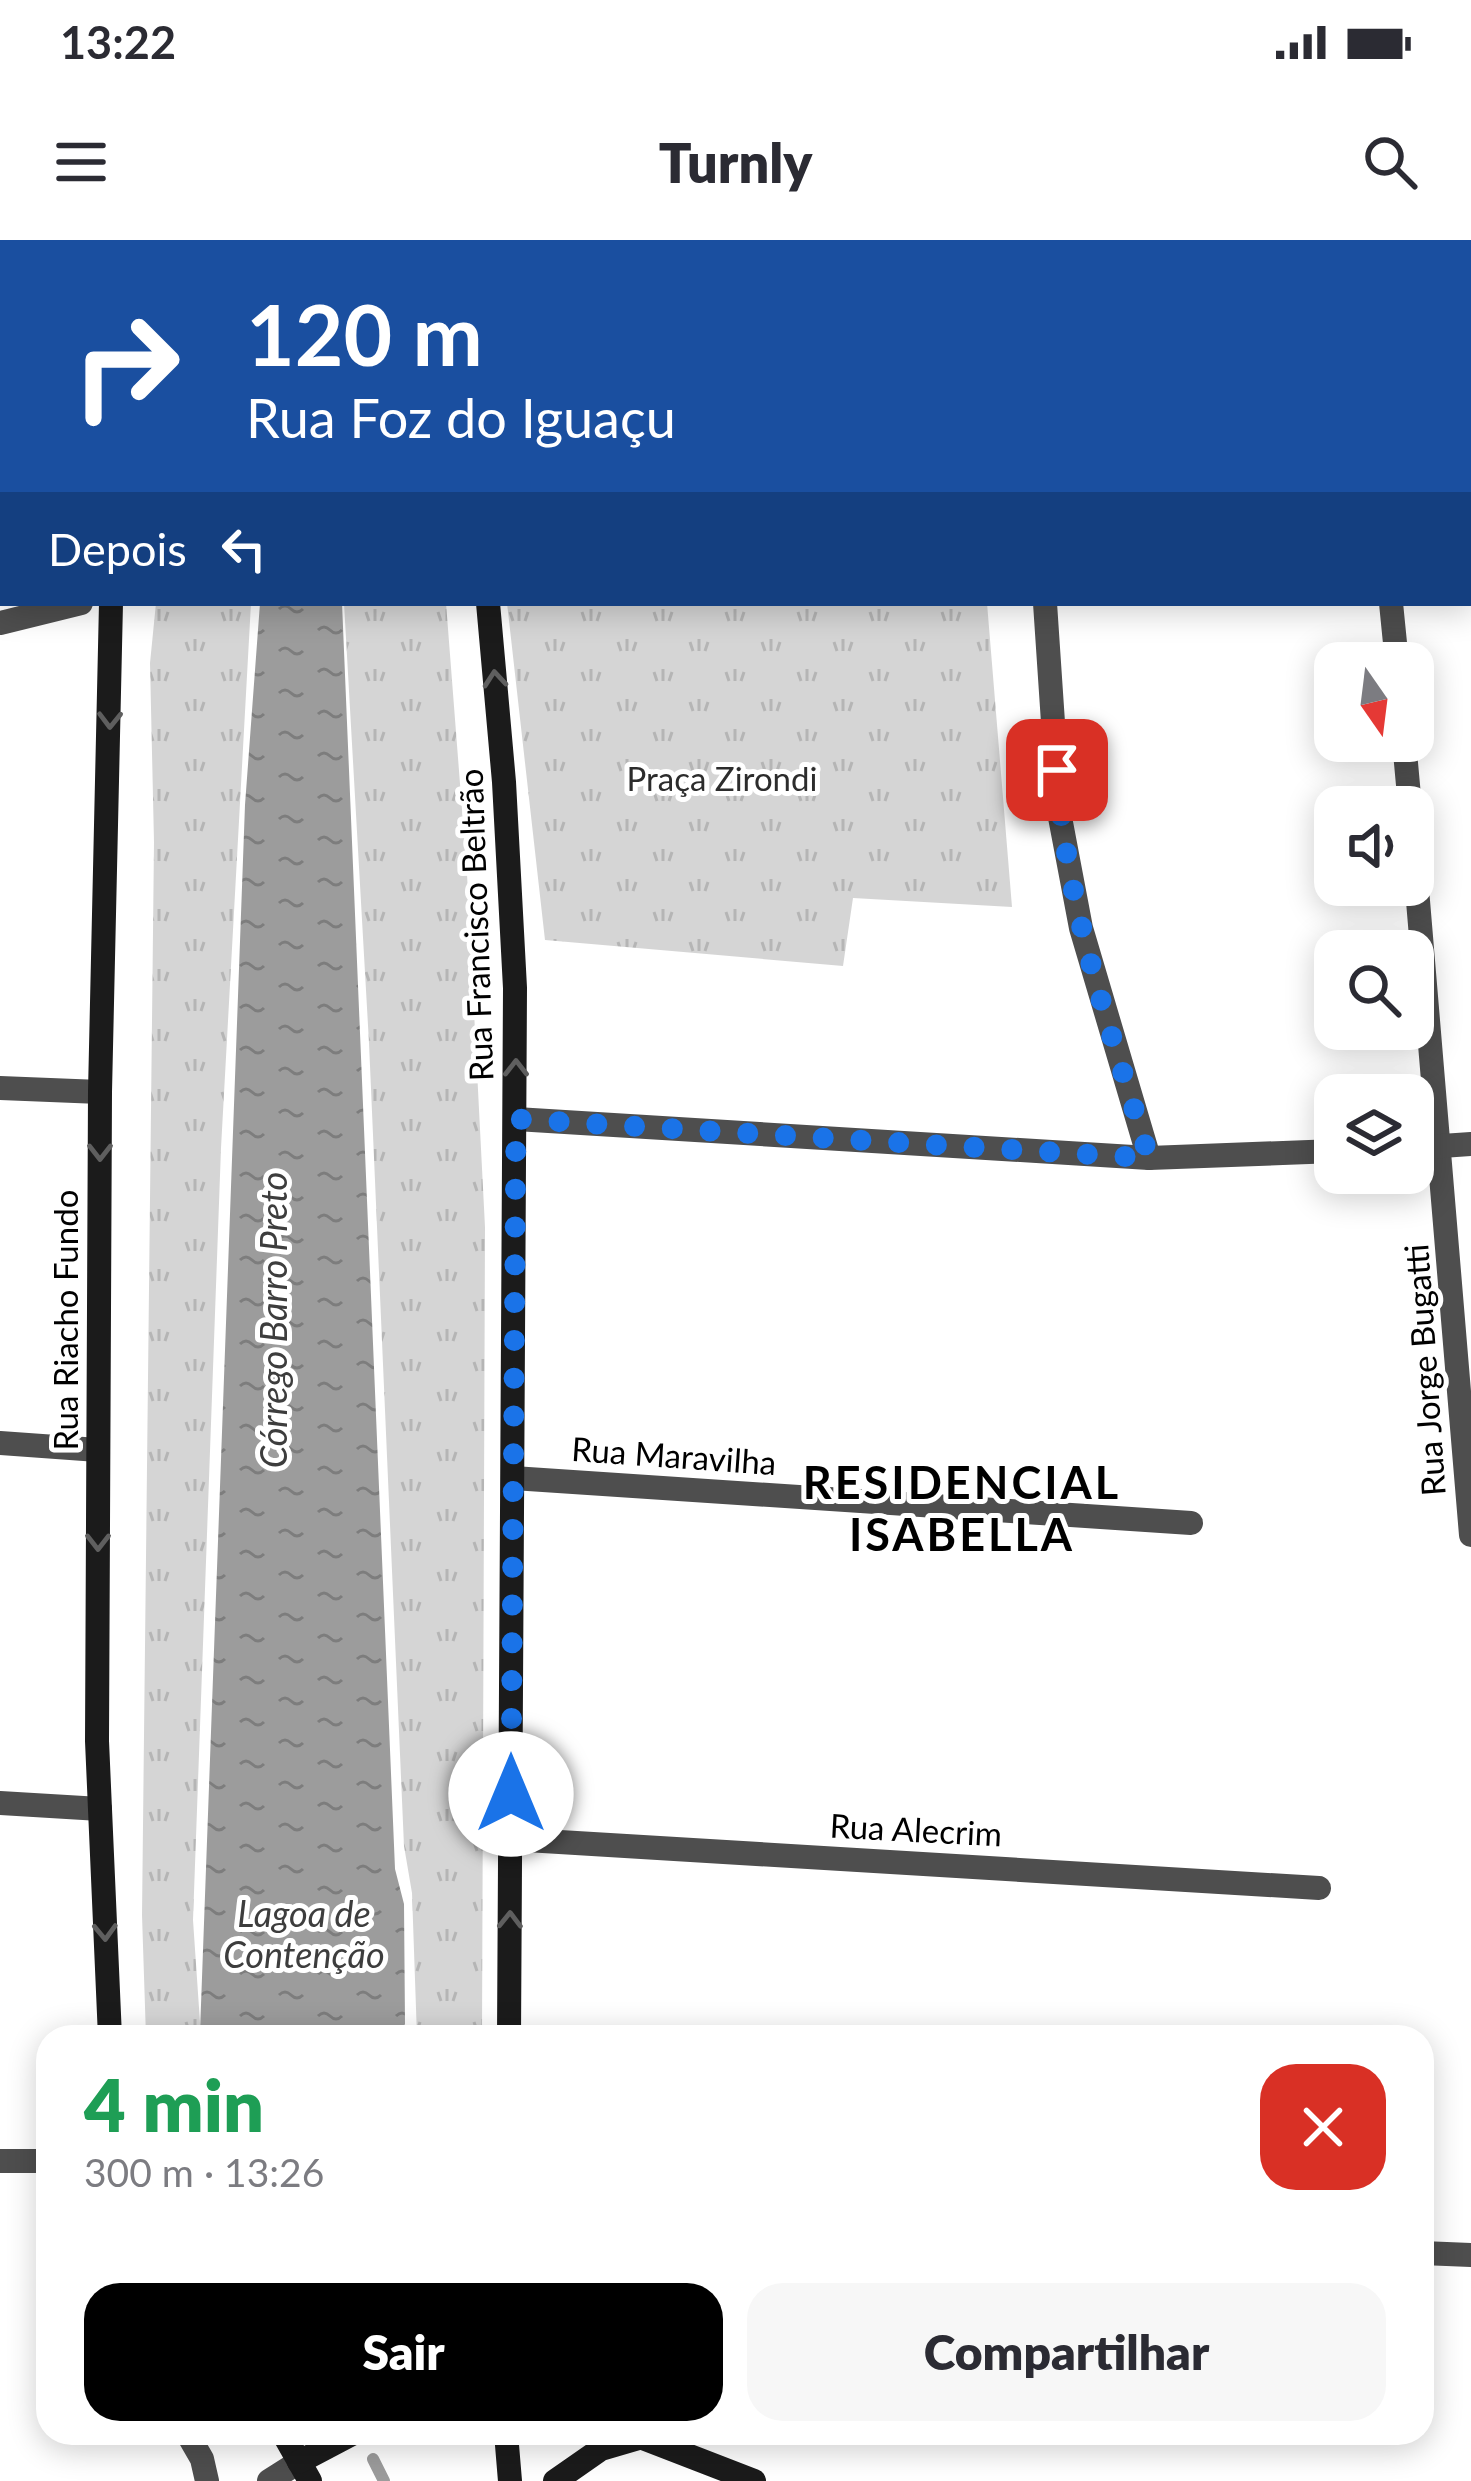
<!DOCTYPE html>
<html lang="pt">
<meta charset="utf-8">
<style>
body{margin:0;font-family:Lato,sans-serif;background:#f7f7f7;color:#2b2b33;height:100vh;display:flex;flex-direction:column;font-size:45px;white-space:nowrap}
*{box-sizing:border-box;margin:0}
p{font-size:39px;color:#7c7c81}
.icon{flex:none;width:66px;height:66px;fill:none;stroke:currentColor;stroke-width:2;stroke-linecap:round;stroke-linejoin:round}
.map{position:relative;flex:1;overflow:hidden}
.drawer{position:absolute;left:36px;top:1785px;width:1398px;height:420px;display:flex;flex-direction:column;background:#fff;border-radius:36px;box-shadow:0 6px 30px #0003}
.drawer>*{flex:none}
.top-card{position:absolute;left:0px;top:0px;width:1473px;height:366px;box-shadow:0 6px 30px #0003;background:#1a4fa0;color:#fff;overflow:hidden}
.needle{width:78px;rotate:166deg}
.tools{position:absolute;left:1314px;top:402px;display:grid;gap:24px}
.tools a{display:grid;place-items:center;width:120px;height:120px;border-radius:24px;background:#fff;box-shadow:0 6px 30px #0003;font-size:60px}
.pin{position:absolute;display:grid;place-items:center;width:102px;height:102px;color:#fff;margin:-51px;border-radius:24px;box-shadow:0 6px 18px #0006}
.me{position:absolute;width:132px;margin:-66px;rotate:0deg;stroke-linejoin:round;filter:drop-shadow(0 0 9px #0008)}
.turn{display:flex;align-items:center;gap:42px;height:252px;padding:0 48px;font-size:54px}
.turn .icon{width:156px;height:156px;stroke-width:2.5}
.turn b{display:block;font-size:84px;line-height:102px}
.then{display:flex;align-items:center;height:114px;padding:0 48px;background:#0003;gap:24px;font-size:45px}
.round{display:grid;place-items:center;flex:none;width:126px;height:126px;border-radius:36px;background:#f7f7f7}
.overview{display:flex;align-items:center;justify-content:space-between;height:204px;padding:0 48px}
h1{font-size:72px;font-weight:800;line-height:90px;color:#1e9e55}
.primary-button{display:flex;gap:24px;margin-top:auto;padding:24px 48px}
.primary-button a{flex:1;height:138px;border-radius:36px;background:#000;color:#fff;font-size:48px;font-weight:800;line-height:138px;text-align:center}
.primary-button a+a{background:#f7f7f7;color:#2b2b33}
.status{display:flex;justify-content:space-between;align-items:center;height:84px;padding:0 60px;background:#fff;direction:ltr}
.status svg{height:33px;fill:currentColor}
header{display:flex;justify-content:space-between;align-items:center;height:156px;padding:0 48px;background:#fff;font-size:54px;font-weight:800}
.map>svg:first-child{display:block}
.grass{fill:url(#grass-tufts)}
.water{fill:url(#water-ripples)}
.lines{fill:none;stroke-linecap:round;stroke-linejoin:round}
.stream{stroke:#9c9c9c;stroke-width:12}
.minor{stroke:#4e4e4e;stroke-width:24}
.secondary{stroke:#1b1b1b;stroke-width:24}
.oneway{stroke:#5f5f5f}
.route{stroke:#1a73e8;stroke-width:21;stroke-dasharray:0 37.8}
.labels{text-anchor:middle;stroke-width:10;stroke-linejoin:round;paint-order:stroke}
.park-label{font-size:33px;fill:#2c2c2c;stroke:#fff}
.street-label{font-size:33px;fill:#000;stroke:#fff}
.water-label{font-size:36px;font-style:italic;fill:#3d3d3d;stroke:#fff}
.district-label{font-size:45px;font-weight:bold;letter-spacing:3px;fill:#000;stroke:#fff}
</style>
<div class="status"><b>13:22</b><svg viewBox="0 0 49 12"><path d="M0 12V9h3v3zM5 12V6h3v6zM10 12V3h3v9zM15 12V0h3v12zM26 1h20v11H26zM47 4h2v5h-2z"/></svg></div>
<header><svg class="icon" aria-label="menu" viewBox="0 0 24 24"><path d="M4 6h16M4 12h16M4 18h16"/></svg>Turnly<svg class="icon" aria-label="search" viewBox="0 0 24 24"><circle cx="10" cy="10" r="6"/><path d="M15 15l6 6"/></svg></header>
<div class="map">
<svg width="1471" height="2241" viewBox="0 0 1471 2241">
<defs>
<pattern id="grass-tufts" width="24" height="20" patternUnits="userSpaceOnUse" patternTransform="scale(3)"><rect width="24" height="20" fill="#d5d5d5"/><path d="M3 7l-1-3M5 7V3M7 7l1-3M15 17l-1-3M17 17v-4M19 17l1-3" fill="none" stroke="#b5b5b5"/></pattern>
<pattern id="water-ripples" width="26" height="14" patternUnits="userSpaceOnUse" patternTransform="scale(3)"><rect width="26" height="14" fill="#9c9c9c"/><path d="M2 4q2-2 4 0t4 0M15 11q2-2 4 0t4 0" fill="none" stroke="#7d7d7d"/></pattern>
</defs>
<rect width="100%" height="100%" fill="#fff"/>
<g class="grass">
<polygon points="156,363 251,363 221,908 193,1680 201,1797 146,1797 142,1675 154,602 150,423"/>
<polygon points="344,363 446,363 467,634 485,987 482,1797 417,1797 412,1653 404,1606 369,803"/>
<polygon points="507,363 987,363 1012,667 853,658 843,726 545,700"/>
</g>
<polygon class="water" points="260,363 342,363 395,1629 404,1664 405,1784 398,1797 202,1797 200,1792 245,565"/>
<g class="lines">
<g class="stream">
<polyline points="298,0 298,3"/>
<polyline points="373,2219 384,2241"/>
</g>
<g class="minor">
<polyline points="1020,0 1020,3"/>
<polyline points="1385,3 1388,0"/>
<polyline points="1045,363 1059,572 1081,688 1149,918"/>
<polyline points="1391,363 1397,423"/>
<polyline points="0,383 81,363"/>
<polyline points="1404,501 1410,567"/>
<polyline points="1413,601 1471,1295"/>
<polyline points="0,848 100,852"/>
<polyline points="516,879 1149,918 1335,911"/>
<polyline points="1413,908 1471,904"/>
<polyline points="0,1203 98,1210"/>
<polyline points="513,1238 1191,1283"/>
<polyline points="0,1563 100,1569"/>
<polyline points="510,1599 1319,1648"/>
<polyline points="0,1921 48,1921"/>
<polyline points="1422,2013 1471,2015"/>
<polyline points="187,2193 202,2219 207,2241"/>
<polyline points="269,2241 299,2222"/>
</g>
<g class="secondary">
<polyline points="427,0 427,3"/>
<polyline points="151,3 151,0"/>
<polyline points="488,363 504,542 515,748 509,1797"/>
<polyline points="110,1797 97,1501 100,852 111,363"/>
<polyline points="283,2193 310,2241"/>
<polyline points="506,2193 510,2241"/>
<polyline points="630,2193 754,2241"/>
<polyline points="299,2222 354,2193"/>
<polyline points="555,2241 601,2209 642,2197"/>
</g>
</g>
<defs><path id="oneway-chevron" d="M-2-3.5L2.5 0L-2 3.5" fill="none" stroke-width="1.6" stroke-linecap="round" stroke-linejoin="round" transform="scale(3)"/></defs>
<g class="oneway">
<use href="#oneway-chevron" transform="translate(495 439) rotate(-95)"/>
<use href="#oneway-chevron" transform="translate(110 480) rotate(91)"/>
<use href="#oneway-chevron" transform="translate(516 828) rotate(-90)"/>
<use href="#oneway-chevron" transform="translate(100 912) rotate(90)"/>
<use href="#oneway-chevron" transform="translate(98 1302) rotate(90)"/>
<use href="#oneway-chevron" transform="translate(510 1680) rotate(-89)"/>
<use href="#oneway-chevron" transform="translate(105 1692) rotate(88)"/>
</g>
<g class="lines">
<path class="route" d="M511 1554 516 879 1149 918C1111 791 1065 664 1057 530"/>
</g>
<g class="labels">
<g class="park-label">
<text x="722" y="551">Praça Zirondi</text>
</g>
<g class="street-label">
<text transform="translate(476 685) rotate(-92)" y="12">Rua Francisco Beltrão</text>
<text transform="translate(66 1080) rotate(-90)" y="12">Rua Riacho Fundo</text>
<text transform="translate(1425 1130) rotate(-94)" y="12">Rua Jorge Bugatti</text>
<text transform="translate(674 1216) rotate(4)" y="12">Rua Maravilha</text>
<text transform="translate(916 1590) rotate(3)" y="12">Rua Alecrim</text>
</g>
<g class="water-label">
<text transform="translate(274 1080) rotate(-90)" y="13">Córrego Barro Preto</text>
<text x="304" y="1687">Lagoa de<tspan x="304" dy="41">Contenção</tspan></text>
</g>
<g class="district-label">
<text x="962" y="1259">RESIDENCIAL<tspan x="962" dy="52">ISABELLA</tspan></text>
</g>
</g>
</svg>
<div class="tools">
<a><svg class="needle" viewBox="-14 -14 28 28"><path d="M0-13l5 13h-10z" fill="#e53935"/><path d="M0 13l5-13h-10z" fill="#7c7c81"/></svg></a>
<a><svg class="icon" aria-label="sound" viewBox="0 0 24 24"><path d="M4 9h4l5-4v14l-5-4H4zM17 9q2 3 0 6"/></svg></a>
<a><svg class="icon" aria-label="search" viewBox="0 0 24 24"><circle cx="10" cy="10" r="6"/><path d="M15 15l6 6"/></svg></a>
<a><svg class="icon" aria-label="layers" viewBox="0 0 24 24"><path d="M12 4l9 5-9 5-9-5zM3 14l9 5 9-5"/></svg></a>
</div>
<div class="pin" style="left:1057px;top:530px;background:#d93025"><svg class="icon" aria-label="arrive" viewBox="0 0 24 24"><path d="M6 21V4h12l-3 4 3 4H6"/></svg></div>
<svg class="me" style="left:511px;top:1554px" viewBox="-20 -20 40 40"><circle r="19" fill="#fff"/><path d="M0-13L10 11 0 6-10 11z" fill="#1a73e8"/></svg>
<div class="top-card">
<div class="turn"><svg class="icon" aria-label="right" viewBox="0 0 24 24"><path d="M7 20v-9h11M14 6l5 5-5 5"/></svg><div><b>120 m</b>Rua Foz do Iguaçu</div></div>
<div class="then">Depois<svg class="icon" aria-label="left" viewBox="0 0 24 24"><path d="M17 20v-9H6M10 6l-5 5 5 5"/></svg></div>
</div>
<section class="drawer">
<div class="overview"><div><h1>4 min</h1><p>300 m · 13:26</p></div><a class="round" style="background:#d93025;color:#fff"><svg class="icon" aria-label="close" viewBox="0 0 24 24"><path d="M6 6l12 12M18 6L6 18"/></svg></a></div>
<div class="primary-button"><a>Sair</a><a>Compartilhar</a></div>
</section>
</div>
